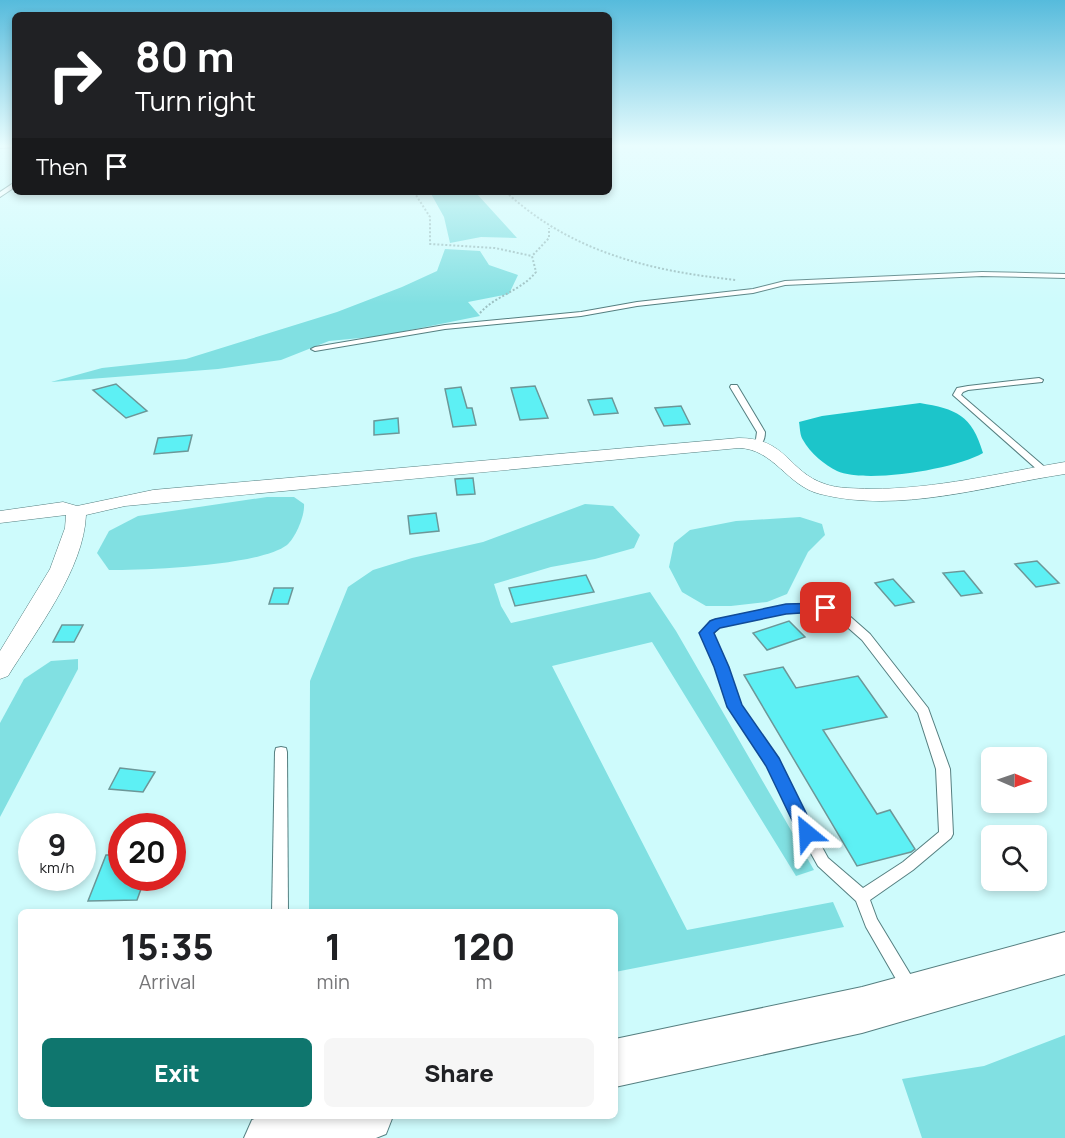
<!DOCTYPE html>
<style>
body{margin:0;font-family:Manrope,sans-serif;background:#f6f6f6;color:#202124;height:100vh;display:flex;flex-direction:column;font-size:22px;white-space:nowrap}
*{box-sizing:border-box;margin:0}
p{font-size:20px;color:#757577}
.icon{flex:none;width:33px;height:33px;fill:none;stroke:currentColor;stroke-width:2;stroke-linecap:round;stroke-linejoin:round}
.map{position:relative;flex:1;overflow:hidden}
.side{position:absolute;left:18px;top:909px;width:600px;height:210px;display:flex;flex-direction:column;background:#fff;border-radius:9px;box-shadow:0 3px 9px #0003}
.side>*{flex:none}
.hud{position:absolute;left:12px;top:12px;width:600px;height:183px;border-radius:9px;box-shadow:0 3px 9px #0003;background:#202124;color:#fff;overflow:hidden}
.needle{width:39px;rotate:92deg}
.buttons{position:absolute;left:981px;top:747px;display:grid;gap:12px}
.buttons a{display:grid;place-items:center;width:66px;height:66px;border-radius:9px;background:#fff;box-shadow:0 3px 9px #0003;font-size:30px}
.speed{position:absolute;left:18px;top:813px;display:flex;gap:12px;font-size:30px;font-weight:700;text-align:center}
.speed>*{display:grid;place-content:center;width:78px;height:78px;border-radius:50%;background:#fff;box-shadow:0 3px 9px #0003;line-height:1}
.speed small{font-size:15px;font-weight:400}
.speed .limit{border:9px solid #d22;background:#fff;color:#111}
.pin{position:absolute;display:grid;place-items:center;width:51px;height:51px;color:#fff;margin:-26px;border-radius:12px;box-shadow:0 3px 9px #0006}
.me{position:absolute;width:66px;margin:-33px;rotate:333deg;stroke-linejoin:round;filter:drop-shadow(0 0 4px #0008)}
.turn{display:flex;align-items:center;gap:21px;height:126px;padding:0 24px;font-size:27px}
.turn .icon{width:78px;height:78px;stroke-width:2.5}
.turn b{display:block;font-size:42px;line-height:51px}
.then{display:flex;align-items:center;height:57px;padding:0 24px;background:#0003;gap:12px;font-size:22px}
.eta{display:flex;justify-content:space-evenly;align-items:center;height:102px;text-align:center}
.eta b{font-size:36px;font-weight:800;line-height:42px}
.cta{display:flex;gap:12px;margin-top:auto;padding:12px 24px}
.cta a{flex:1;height:69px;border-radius:9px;background:#0f766e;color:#fff;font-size:24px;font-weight:800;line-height:69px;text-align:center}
.cta a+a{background:#f6f6f6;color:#202124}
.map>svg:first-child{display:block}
.green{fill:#81e0e2}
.water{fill:#1cc5ca}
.building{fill:#5df0f4;stroke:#6c9798;stroke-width:1.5}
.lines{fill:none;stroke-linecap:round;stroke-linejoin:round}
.lane-casing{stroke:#557f80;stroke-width:2}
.street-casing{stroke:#557f80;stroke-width:1}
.secondary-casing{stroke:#557f80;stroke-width:2}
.path{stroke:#9bbfc0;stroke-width:2;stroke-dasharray:2 2;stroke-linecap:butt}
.lane{fill:#fff;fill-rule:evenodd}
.street{fill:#fff;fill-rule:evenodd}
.secondary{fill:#fff;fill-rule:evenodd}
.route{fill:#1a73e8;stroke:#114b97;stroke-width:1.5}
</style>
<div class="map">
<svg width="1065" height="1138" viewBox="0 0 1065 1138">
<rect width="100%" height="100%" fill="#cefbfc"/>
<g class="green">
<polygon points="430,192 478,192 477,194 517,238 481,237 450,243 444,217"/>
<polygon points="445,249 480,251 489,265 518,275 509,294 468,302 480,316 381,336 329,341 281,360 218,369 51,382 102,368 186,359 337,312 402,287 437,271"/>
<path d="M267 497H294L304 504C305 515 296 537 287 545 259 566 146 570 109 570L97 553 109 531 138 516Z"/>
<polygon points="585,504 613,506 640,535 634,548 595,559 551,567 494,584 501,606 511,623 650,592 676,631 814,870 796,876 652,642 552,666 687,930 833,902 844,927 615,972 615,912 309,912 310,681 348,587 373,570 412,558 483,542"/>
<polygon points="800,517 822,524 825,535 808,552 787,594 767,602 731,606 706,606 682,592 669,567 674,543 690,530 736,521"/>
<polygon points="78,659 78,669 0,817 0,723 24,679 51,661"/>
<polygon points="1065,1035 1065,1138 922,1138 902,1079 984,1066"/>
</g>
<path class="water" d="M920 403C956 409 972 415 983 453 956 469 866 484 837 471 825 465 810 453 803 440 800 436 800 428 799 422L822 416Z"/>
<g class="building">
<polygon points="116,384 147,411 126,418 93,390"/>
<polygon points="535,386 548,418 520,420 511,388"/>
<polygon points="461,387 467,408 472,408 476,425 453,427 445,389"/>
<polygon points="612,398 618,413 594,415 588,400"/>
<polygon points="681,406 690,424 664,426 655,408"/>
<polygon points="398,418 399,433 374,435 374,421"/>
<polygon points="192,435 188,451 154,454 158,438"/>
<polygon points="473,478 475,494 457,495 455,479"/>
<polygon points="436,513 439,531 410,534 408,516"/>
<polygon points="1037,561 1059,583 1036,587 1015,564"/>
<polygon points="964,571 982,593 961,596 943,573"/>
<polygon points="586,575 594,592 515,606 509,588"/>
<polygon points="893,579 914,602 895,606 875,583"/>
<polygon points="274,588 293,588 288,604 269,604"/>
<polygon points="789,621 805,637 767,650 753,633"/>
<polygon points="62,625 83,625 74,642 53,642"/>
<polygon points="783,667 796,688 858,676 887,717 823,730 877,814 890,810 915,849 911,852 857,866 744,675"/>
<polygon points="120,768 155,772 143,792 109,789"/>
<polygon points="106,855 122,855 122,878 145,878 137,900 88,901"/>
</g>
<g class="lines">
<g class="lane-casing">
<g id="lane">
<polygon points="15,145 15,147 0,148 0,146"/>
<polygon points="15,182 15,187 0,197 0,192"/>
<polygon points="982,272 1065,274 1065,278 982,276 785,285 753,293 637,306 581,316 445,329 315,351 311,349 315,347 445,325 581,312 637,302 753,289 785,281"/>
<polygon points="1039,378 1043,380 1042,382 968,390 963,392 961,395 1047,469 1049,471 1047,473 1041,473 953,395 957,388 968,386"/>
<path d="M731 385H737L765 432C765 438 763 445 756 447L752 444 756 439 757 432 730 387Z"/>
<path d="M826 603 845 612 870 634 928 708 950 769 953 834 951 838 913 870 870 900 877 919 918 987 916 993 910 995 904 993 866 927 856 901 818 866 794 823 768 765 729 707 716 667 701 633 711 621 715 620 786 605ZM824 611 837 618 862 640 918 713 936 769 939 832 903 862 863 888 828 858 805 816 778 758 741 706 728 667 713 634 719 627 786 613Z"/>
<polygon points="281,747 286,748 287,752 288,912 272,912 275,752 276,748"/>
</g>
</g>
<g class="street-casing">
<path id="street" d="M739 438C787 438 788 472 825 484 838 489 856 488 870 489 936 489 1000 473 1065 462V474C986 486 899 514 820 494 787 486 774 449 739 448L125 506 86 515C84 569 36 631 8 676L0 679V651L50 569 65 528 66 515 0 523V511L63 502 77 506 153 490Z"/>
</g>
<g class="secondary-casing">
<g id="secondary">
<polygon points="1065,932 1065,974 862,1033 615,1087 615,1039 862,987"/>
<polygon points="261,1116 393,1116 386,1134 376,1138 244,1138 252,1120"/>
</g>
</g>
<g class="path">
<polyline points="414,192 430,217 430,244 495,248 532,256"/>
<path d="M506 192C571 252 650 271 736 280"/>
<path d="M480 313C496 295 521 291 536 272L532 256 549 238V228"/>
</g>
<use href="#lane" class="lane"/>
<use href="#street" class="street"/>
<use href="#secondary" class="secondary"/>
</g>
<linearGradient id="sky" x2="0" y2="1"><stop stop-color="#56bbdc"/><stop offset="0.48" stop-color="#e9fdfe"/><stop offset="1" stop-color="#e9fdfe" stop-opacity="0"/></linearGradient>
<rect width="1065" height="304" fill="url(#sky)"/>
<polygon class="route" points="826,603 833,608 831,611 786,614 720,628 714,633 729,667 742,705 779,758 816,833 813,839 807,841 801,839 766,766 727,707 714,667 699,633 710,621 715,619 786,604"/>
</svg>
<div class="buttons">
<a><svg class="needle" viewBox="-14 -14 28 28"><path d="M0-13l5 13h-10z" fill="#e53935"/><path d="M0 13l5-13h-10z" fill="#757577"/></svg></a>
<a><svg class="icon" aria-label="search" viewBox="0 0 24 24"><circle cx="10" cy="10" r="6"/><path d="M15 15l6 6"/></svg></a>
</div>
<div class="speed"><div>9<small>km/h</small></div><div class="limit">20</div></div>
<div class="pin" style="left:826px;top:608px;background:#d93025"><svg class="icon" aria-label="arrive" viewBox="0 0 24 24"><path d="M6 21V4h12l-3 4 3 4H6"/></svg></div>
<svg class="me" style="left:807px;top:833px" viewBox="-20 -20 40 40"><path d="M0-17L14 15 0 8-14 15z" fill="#1a73e8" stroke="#fff" stroke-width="4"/></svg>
<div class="hud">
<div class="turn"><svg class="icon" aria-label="right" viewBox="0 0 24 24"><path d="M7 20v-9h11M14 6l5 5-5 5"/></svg><div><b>80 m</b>Turn right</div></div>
<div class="then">Then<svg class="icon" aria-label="arrive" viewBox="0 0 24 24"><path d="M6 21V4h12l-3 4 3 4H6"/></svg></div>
</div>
<section class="side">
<div class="eta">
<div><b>15:35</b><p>Arrival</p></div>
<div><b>1</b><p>min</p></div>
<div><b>120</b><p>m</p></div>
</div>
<div class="cta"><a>Exit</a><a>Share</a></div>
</section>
</div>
